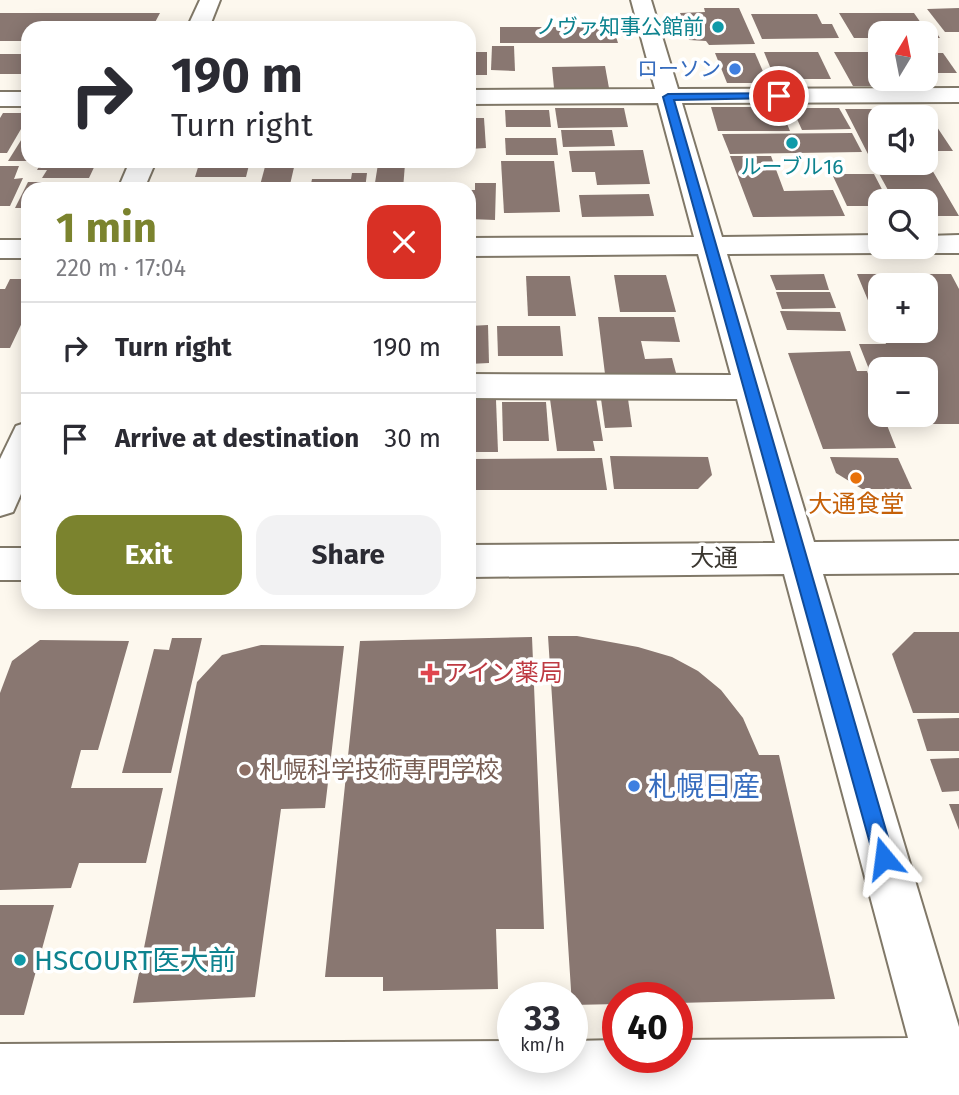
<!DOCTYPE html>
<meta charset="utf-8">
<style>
body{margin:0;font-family:"Fira Sans","Noto Sans JP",sans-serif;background:#f2f2f3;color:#2b2b33;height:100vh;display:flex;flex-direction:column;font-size:26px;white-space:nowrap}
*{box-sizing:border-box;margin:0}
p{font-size:23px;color:#7c7c81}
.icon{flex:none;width:38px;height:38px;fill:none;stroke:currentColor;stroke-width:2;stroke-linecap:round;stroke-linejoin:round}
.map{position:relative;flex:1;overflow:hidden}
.details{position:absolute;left:21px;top:182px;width:455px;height:427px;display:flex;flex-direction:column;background:#fff;border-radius:21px;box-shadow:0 4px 18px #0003}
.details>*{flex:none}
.guide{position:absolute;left:21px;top:21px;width:455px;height:147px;border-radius:21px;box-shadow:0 4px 18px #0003;background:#fff;color:#2b2b33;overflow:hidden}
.needle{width:46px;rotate:10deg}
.fabs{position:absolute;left:868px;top:21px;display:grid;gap:14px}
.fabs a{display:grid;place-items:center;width:70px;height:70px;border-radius:14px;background:#fff;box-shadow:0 4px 18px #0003;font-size:35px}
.speed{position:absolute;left:497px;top:982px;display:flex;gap:14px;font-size:35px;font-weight:700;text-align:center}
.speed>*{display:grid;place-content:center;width:91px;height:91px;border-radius:50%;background:#fff;box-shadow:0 4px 18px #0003;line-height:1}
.speed small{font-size:18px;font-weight:400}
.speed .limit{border:10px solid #d22;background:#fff;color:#111}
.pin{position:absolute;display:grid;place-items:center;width:60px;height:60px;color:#fff;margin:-30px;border:4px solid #fff;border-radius:50%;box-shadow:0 2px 7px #0007}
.me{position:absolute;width:77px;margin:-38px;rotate:344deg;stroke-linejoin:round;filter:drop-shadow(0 0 5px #0008)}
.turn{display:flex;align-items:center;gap:24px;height:147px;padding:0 35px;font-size:32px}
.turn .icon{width:91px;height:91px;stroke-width:2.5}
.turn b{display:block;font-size:49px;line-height:60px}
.round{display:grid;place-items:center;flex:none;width:74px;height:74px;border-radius:21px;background:#f2f2f3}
.headline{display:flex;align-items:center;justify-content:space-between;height:119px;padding:0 35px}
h1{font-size:42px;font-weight:700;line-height:52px;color:#7b832e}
.action{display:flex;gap:14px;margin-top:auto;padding:14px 35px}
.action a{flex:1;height:80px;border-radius:21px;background:#7b832e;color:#fff;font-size:28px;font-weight:700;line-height:80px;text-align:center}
.action a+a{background:#f2f2f3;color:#2b2b33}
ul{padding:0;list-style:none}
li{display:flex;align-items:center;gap:21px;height:91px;padding:0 35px;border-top:2px solid #e1e1e2}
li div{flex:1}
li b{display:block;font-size:26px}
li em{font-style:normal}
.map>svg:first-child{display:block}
.building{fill:#897771}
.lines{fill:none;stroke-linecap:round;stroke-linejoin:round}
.minor-casing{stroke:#807868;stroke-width:4}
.minor{fill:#fff;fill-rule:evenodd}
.route{fill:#1a73e8;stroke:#114b97;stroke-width:2}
.culture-dot{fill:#0f9aa8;stroke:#fff;stroke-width:2.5}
.shop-dot{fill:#3f7fe0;stroke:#fff;stroke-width:2.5}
.food-dot{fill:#e8710a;stroke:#fff;stroke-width:2.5}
.health-dot{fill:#e0444e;stroke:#fff;stroke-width:2.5}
.education-dot{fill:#8d6e63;stroke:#fff;stroke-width:2.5}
.labels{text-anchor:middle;stroke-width:7;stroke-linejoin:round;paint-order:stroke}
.far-culture-label{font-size:21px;fill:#0d838f;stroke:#fff;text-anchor:end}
.far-shop-label{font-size:21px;fill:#366cbe;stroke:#fff;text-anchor:end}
.food-label{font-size:24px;fill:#c56008;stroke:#fff}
.street-label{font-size:24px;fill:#3b3730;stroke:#fff}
.health-label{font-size:24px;fill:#be3a42;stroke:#fff;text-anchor:start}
.education-label{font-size:24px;fill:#785e54;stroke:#fff;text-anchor:start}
.near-shop-label{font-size:28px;fill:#366cbe;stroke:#fff;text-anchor:start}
.near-culture-label{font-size:28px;fill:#0d838f;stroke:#fff;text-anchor:start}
</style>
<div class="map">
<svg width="959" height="1095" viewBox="0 0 959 1095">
<rect width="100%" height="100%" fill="#fdf8ee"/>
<g class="building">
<polygon points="704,8 739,8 755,44 709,45 706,41 689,40 686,31 690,31 686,22 682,22 680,13 705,12"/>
<polygon points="959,8 959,32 945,32 927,9"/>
<polygon points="0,13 160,13 152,28 28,28 28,41 0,41"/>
<polygon points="839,13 914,13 921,23 930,23 940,38 926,38 926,33 880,33 880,38 854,38"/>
<polygon points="751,14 817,14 822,24 832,24 839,38 762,39"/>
<polygon points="500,27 613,27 618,43 500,43"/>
<polygon points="469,46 476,47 476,52 487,52 487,75 469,75"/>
<polygon points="492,46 514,46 515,71 491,70"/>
<polygon points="764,52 818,52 831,79 775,79"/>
<polygon points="834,52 869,52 880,71 880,79 885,79 887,82 880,82 882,86 853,86"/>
<polygon points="715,53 755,53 768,83 727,83"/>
<polygon points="926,53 943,53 957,73 926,73"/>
<polygon points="0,54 28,54 28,66 23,74 0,74"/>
<polygon points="605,66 609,88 554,88 552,67"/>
<polygon points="711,107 780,107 790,131 718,131"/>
<polygon points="555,108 624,108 628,127 558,128"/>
<polygon points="792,108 839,108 851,129 802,130"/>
<polygon points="845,109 925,109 953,151 927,151 929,155 926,155 926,117 880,117 880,156 869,156"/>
<polygon points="505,110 549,110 551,127 506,127"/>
<polygon points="3,113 28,113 28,117 7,153 0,153 0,118"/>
<polygon points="469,118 484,118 486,148 469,149"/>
<polygon points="28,129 28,161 8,161"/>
<polygon points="561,130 612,130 615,146 563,147"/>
<polygon points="852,133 862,152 730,154 722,134"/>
<polygon points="505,138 556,138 558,155 506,155"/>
<polygon points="643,150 650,184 597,185 595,172 572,172 569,151"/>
<polygon points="730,156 771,156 784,191 833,190 845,216 753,217"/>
<polygon points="871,159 880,159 880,163 928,163 959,216 926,216 926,201 894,201"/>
<polygon points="42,161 97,161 89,178 42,178 47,170 37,170"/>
<polygon points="200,161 250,161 246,177 195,177"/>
<polygon points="501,161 554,161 560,212 504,213"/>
<polygon points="266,163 295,163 289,189 259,189"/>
<polygon points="378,164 405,164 403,189 374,189"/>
<polygon points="0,166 19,166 14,179 23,178 10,206 0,206"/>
<polygon points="352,173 367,173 365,189 310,189 312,179 351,179"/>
<polygon points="832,174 874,174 888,201 880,201 880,206 847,206"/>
<polygon points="28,182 90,182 87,189 28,189 28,208 15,208"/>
<polygon points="184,182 242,182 240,189 181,189"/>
<polygon points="475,183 496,183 495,220 469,219 469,190 475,190"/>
<polygon points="649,194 654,216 582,217 579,195"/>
<polygon points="824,274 829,290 776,290 770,275"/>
<polygon points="857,274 951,274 959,289 959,424 891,424 887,415 926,415 926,369 880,369 880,397 859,344 886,344 881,331 926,331 926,285 880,285 880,329"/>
<polygon points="614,275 666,275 676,312 620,312"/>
<polygon points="526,276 570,276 576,316 528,316"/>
<polygon points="10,279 28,279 28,310 10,348 0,348 0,289 5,289"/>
<polygon points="776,292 830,292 836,308 782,309"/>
<polygon points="780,311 840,312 846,331 787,330"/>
<polygon points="598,317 674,317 680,342 641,341 645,359 672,358 676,373 605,374"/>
<polygon points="488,325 489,363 469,364 469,326"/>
<polygon points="497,326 560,326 563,356 498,356"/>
<polygon points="850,351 857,371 867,371 880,407 880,415 883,415 896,448 823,449 788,353"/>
<polygon points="596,398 603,441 593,441 595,451 557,451 550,399"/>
<polygon points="601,399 628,399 632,427 605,428"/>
<polygon points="469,400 496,400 498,452 469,452"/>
<polygon points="502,402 546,402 549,441 503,441"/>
<polygon points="610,456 708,457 712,475 698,489 614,489"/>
<polygon points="830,457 898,458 912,489 862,489 836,473"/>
<polygon points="602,458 607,490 469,490 469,459"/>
<polygon points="914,632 959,632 959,713 913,713 892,654"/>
<polygon points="548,636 577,636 638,647 672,657 698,671 721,690 743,718 759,755 779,755 835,999 677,1003 677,998 618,998 618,1004 572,1005"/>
<polygon points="532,637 544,929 496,929 498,989 383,991 383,977 325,977 360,641"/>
<polygon points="172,638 202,638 171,773 122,773 154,649 169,650"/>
<polygon points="40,640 129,641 98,750 81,750 71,788 163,788 146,863 79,863 71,888 0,890 0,693 12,661"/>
<polygon points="261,645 344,646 325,808 281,809 255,997 133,1003 197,682 222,655"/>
<polygon points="959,718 959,751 927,751 917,719"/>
<polygon points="959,758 959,791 942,792 930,759"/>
<polygon points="949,804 959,804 959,830"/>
<polygon points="0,905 54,905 24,1015 0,1015"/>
</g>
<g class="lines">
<g class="minor-casing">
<g id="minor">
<polygon points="200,0 220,0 209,28 187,28"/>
<polygon points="631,0 651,0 678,89 959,88 959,102 682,103 722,237 880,235 880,247 892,247 880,253 727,254 814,542 959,541 959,573 823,574 959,1027 959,1095 0,1095 0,1044 513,1041 513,1057 572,1057 572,1041 618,1040 618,1057 677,1057 677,1040 908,1038 784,574 469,577 469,545 775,543 737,399 469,398 469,374 731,375 698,254 469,256 469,238 694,237 658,103 469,104 469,90 655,89"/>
<rect x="0" y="92" width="28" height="14"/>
<polygon points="130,161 156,161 144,189 118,189"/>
<polygon points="959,235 959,253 926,253 914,247 926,247 926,236"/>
<rect x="0" y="240" width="28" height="18"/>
<polygon points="28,422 28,478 13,512 0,516 0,459 16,426"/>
<rect x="0" y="548" width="28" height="32"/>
</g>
</g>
<use href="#minor" class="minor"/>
</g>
<polygon class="route" points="779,93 784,96 783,98 674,100 894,858 891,866 884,868 877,866 874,858 663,97 668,94"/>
<g class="culture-dot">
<circle cx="718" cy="27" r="7"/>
<circle cx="792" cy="143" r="7"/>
<circle cx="20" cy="960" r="7"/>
</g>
<g class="shop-dot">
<circle cx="735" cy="69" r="7"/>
<circle cx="634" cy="786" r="7"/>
</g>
<circle class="food-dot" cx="856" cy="478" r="7"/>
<path class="health-dot" d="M426.5 662.5h7v7h7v7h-7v7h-7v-7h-7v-7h7z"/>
<circle class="education-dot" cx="245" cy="770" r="7"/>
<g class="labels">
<g class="far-culture-label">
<text x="704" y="34">ノヴァ知事公館前</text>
<text x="792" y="174" text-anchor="middle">ルーブル16</text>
</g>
<g class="far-shop-label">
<text x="721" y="76">ローソン</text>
</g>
<g class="food-label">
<text x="856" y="512">大通食堂</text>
</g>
<g class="street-label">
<text x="714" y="566">大通</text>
</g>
<g class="health-label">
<text x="444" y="681">アイン薬局</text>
</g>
<g class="education-label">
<text x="259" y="778">札幌科学技術専門学校</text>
</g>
<g class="near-shop-label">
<text x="648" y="796">札幌日産</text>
</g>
<g class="near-culture-label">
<text x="34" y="970">HSCOURT医大前</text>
</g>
</g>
</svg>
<div class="fabs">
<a><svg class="needle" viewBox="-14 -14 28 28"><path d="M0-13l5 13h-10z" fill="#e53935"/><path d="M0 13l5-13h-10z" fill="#7c7c81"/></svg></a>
<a><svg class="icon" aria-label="sound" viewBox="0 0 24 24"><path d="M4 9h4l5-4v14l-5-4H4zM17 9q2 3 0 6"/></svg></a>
<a><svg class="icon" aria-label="search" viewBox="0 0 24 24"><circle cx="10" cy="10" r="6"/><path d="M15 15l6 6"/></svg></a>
<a>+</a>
<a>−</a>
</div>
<div class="speed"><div>33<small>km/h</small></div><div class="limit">40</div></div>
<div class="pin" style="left:779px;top:96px;background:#d93025"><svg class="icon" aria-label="arrive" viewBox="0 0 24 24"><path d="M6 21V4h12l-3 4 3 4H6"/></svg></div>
<svg class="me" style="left:884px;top:858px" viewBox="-20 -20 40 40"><path d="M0-17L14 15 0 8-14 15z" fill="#1a73e8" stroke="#fff" stroke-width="4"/></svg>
<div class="guide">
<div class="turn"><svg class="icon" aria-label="right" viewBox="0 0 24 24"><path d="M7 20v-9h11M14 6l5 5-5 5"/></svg><div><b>190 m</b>Turn right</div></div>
</div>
<section class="details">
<div class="headline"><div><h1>1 min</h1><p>220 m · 17:04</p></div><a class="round" style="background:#d93025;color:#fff"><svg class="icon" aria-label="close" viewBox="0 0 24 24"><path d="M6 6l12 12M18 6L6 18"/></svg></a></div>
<ul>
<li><svg class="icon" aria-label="right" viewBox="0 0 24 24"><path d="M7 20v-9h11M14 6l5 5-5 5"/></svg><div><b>Turn right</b></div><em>190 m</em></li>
<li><svg class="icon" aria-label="arrive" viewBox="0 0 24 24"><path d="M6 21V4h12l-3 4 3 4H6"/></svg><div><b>Arrive at destination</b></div><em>30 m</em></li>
</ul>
<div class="action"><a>Exit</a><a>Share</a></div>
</section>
</div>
